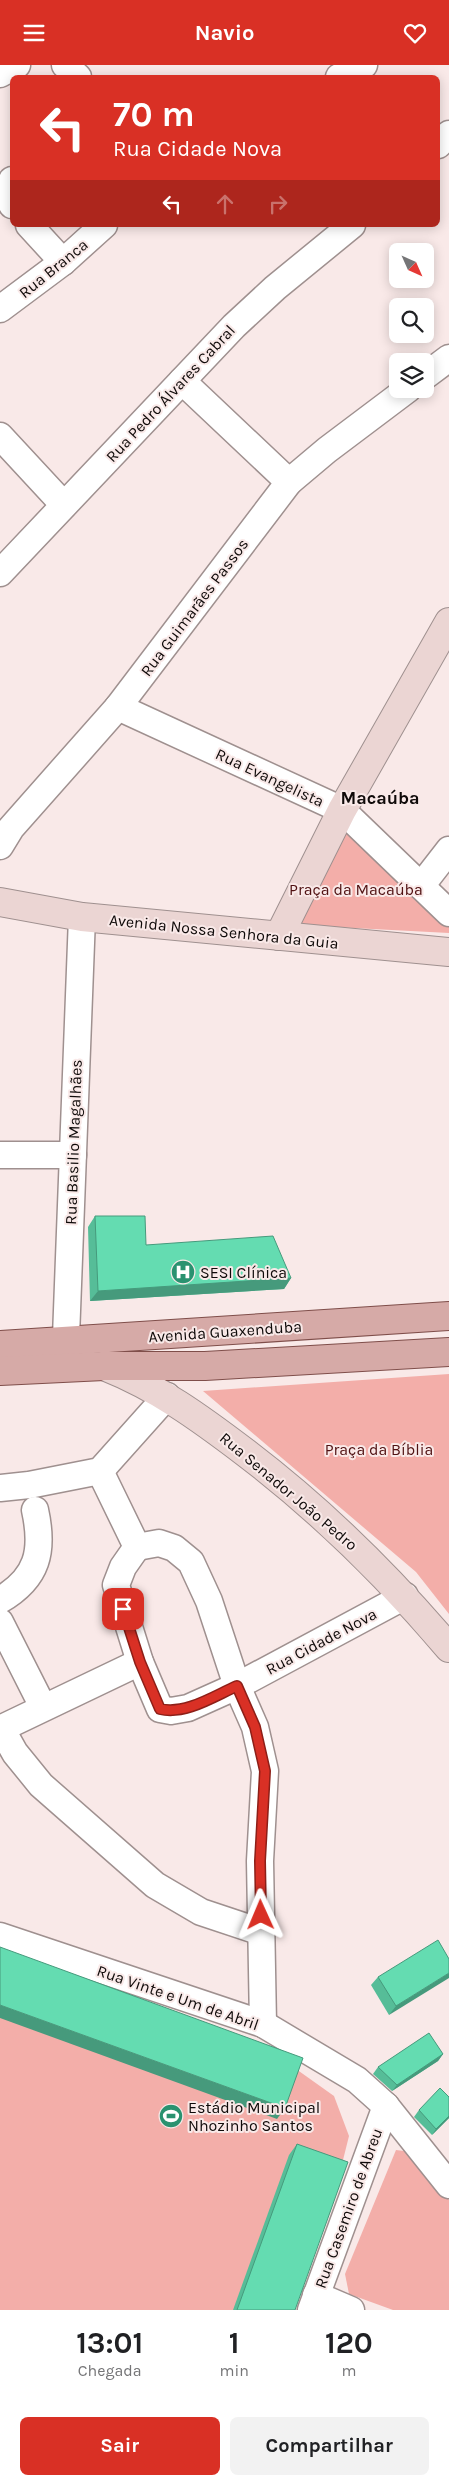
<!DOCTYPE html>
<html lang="pt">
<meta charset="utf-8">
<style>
body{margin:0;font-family:Karla,sans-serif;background:#f2f2f2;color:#202124;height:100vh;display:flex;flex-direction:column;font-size:19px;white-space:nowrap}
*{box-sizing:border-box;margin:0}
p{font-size:16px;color:#757577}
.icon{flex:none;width:28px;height:28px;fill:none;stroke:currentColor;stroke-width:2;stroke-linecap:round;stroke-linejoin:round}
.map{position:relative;height:2245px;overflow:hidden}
.panel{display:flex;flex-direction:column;background:#fff;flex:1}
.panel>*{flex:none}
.banner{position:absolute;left:10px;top:10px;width:430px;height:152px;border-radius:8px;box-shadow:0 2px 12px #0003;background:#d93025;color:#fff;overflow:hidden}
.needle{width:32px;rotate:135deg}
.controls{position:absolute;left:389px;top:178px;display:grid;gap:10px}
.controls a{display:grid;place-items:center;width:45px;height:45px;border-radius:8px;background:#fff;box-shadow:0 2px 12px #0003;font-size:25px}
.pin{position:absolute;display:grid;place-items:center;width:42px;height:42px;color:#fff;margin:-21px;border-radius:10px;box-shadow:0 2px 8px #0006}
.me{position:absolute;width:55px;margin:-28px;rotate:359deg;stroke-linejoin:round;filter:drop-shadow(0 0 4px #0008)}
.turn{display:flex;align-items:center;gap:18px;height:105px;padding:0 20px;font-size:22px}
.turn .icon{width:65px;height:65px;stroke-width:2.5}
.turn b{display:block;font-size:35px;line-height:42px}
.lanes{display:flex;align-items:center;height:48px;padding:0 20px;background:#0003;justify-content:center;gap:25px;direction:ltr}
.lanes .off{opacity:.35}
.eta{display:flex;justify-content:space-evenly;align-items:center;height:85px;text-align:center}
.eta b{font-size:30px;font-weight:700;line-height:35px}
.cta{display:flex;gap:10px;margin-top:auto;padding:10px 20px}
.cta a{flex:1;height:58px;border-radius:8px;background:#d93025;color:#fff;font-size:20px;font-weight:700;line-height:58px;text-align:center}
.cta a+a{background:#f2f2f2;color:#202124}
header{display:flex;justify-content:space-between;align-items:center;height:65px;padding:0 20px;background:#d93025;color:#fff;font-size:22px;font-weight:700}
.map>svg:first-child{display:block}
.green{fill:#f3aea9}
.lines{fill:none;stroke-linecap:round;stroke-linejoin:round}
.street-casing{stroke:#9f908f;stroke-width:29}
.secondary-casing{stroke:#9f908f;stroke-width:30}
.primary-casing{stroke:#7f4e4a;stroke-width:30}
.street{stroke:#fff;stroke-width:26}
.secondary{stroke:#ebd5d3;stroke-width:28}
.primary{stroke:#d6aaa7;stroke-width:28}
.wall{fill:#56bd98}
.shaded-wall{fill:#469a7c}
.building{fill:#64dcb1;stroke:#469a7c}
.route-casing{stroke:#8d1f18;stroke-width:12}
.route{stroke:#d93025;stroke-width:9}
.labels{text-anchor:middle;stroke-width:4;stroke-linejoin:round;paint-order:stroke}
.street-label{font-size:16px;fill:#0f0a09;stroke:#f9e9e8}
.park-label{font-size:16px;fill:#501112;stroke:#f9e9e8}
.poi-label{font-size:16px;fill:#0f0a09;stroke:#f9e9e8;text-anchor:start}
.neighbourhood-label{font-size:18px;font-weight:bold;fill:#0f0a09;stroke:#f9e9e8}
</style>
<header><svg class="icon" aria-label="menu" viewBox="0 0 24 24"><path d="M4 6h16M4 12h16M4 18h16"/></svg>Navio<svg class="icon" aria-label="heart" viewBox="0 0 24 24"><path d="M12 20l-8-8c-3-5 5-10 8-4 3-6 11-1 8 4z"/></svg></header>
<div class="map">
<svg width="449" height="2245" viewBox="0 0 449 2245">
<rect width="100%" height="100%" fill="#f9e9e8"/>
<g class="green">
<polygon points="345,758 449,862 449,868 296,860"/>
<polygon points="449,1309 449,1549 416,1507 203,1326"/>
<polygon points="0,1896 296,2004 334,2031 349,2071 340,2107 291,2245 0,2245"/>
<polygon points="396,2085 412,2087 449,2135 449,2245 393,2245 349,2229 345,2209"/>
</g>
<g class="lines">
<g class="street-casing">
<g id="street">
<polyline points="65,0 78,12"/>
<polyline points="0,9 17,0"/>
<polyline points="339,12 364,0"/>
<polyline points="438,80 449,69"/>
<polyline points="12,115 9,128 12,140"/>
<polyline points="29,160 63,197"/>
<polyline points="0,244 63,197 104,160"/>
<polyline points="425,311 449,293"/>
<polyline points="182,316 289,417"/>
<polyline points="0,371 64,440"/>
<polyline points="0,508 234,261 275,223 352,160"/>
<polyline points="118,642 342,745 449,848"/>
<polyline points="0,781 11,763 118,642 289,417 327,385 408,324"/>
<polyline points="421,821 449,785"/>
<polyline points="0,1090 73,1090"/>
<polyline points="65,1298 82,852"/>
<polyline points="100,1406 137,1482 159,1478 174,1483 191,1497 209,1536 237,1621 255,1662 265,1706 260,1796 263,1959"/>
<polyline points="0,1423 29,1420 100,1406 167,1331"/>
<polyline points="137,1482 123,1502 116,1520 140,1597 160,1644 171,1646 188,1643 237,1621 405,1531"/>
<path d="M0 1535C38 1513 44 1486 35 1445"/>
<polyline points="0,1557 43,1642"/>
<polyline points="1,1663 15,1688 41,1720 155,1820 201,1847 261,1867"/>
<polyline points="0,1664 140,1597"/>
<polyline points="0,1871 263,1959 357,2015 386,2041 449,2120"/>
<polyline points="316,2230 351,2245"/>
<polyline points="311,2245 386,2041"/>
</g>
</g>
<g class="secondary-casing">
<g id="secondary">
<polyline points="0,837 82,852 449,887"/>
<polyline points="279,871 342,745 449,557"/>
<path d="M104 1301C159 1323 200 1353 246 1388 322 1446 388 1511 449 1583"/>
</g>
</g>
<g class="primary-casing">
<g id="primary">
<polyline points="0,1280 449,1251"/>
<polyline points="0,1306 104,1301 205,1301 449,1287"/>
</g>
</g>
<use href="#street" class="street"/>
<use href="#secondary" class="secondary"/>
<use href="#primary" class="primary"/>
</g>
<g class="wall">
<polygon points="95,1151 146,1180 291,1213 284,1224 90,1236 88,1162"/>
<polygon points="449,1894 389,1950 371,1920 378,1912"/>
<polygon points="443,1989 438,1996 392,2026 373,2009 378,2002"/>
<polygon points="449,2032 449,2053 432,2070 414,2052 419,2045"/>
<polygon points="297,2079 295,2245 233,2245 289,2090"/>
</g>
<g class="shaded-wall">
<polygon points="291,1213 284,1224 90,1236 98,1226"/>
<polygon points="449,1908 449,1913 389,1950 396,1941"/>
<polygon points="0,1940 285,2043 277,2054 0,1953"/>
<polygon points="443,1989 438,1996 392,2026 397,2020"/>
<polygon points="449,2051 449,2053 432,2070 436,2064"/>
</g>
<g class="building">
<polygon points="95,1151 145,1151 146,1180 273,1171 291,1213 98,1226"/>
<polygon points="438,1875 449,1894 449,1908 396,1941 378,1912"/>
<polygon points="0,1882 303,1993 285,2043 0,1940"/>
<polygon points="429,1968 443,1989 397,2020 378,2002"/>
<polygon points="440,2023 449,2032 449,2051 436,2064 419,2045"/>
<polygon points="297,2079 348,2097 295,2245 237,2245"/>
</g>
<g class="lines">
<g class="route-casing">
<path id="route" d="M123 1544 140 1597 160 1644C186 1650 214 1631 237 1621L255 1662 265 1706 260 1796 261 1850"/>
</g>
<use href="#route" class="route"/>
</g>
<defs>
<g id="hospital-disc" transform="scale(1.25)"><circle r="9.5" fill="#2a9270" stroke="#f9e9e8"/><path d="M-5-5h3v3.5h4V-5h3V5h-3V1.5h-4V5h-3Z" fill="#fff"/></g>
<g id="stadium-disc" transform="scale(1.25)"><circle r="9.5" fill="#2a9270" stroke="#f9e9e8"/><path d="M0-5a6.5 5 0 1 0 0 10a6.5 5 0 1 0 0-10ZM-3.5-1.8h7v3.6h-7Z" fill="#fff"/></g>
</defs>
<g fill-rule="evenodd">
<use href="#hospital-disc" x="183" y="1207"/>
<use href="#stadium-disc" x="171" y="2051"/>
</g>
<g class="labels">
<g class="street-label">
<text transform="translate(53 203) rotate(-39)" y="6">Rua Branca</text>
<text transform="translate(170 328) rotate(-47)" y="6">Rua Pedro Álvares Cabral</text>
<text transform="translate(194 542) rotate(-53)" y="6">Rua Guimarães Passos</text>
<text transform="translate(270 712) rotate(25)" y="6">Rua Evangelista</text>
<text transform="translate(224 866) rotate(6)" y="6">Avenida Nossa Senhora da Guia</text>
<text transform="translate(73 1077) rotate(-88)" y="6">Rua Basilio Magalhães</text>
<text transform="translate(225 1266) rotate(-4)" y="6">Avenida Guaxenduba</text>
<text transform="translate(289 1426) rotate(40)" y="6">Rua Senador João Pedro</text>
<text transform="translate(321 1576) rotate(-28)" y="6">Rua Cidade Nova</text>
<text transform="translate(178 1932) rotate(19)" y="6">Rua Vinte e Um de Abril</text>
<text transform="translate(348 2143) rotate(-70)" y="6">Rua Casemiro de Abreu</text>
</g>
<g class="park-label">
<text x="356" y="830">Praça da Macaúba</text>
<text x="379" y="1390">Praça da Bíblia</text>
</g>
<g class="poi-label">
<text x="200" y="1213">SESI Clínica</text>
<text x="188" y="2048">Estádio Municipal<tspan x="188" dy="18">Nhozinho Santos</tspan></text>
</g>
<g class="neighbourhood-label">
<text x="380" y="739">Macaúba</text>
</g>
</g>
</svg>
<div class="controls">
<a><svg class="needle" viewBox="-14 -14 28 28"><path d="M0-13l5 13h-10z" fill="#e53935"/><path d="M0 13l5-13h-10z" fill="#757577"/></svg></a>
<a><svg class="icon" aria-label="search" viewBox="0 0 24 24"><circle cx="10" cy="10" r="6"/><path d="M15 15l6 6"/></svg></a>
<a><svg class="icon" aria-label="layers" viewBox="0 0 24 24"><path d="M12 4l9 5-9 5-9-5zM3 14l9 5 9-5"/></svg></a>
</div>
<div class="pin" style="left:123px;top:1544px;background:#d93025"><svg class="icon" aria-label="arrive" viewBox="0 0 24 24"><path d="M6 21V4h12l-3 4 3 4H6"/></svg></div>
<svg class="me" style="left:261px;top:1850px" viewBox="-20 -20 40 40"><path d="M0-17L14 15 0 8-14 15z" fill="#d93025" stroke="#fff" stroke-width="4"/></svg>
<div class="banner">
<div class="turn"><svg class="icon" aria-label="left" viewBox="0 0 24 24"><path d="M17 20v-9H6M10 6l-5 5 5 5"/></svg><div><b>70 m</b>Rua Cidade Nova</div></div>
<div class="lanes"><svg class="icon" aria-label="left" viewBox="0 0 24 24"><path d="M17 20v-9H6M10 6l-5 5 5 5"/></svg><svg class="icon off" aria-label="ahead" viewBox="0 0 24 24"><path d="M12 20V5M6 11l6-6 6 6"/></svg><svg class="icon off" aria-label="right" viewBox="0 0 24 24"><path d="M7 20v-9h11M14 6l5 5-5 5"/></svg></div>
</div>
</div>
<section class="panel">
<div class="eta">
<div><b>13:01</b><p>Chegada</p></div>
<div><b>1</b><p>min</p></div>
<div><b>120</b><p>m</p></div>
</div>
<div class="cta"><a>Sair</a><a>Compartilhar</a></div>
</section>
